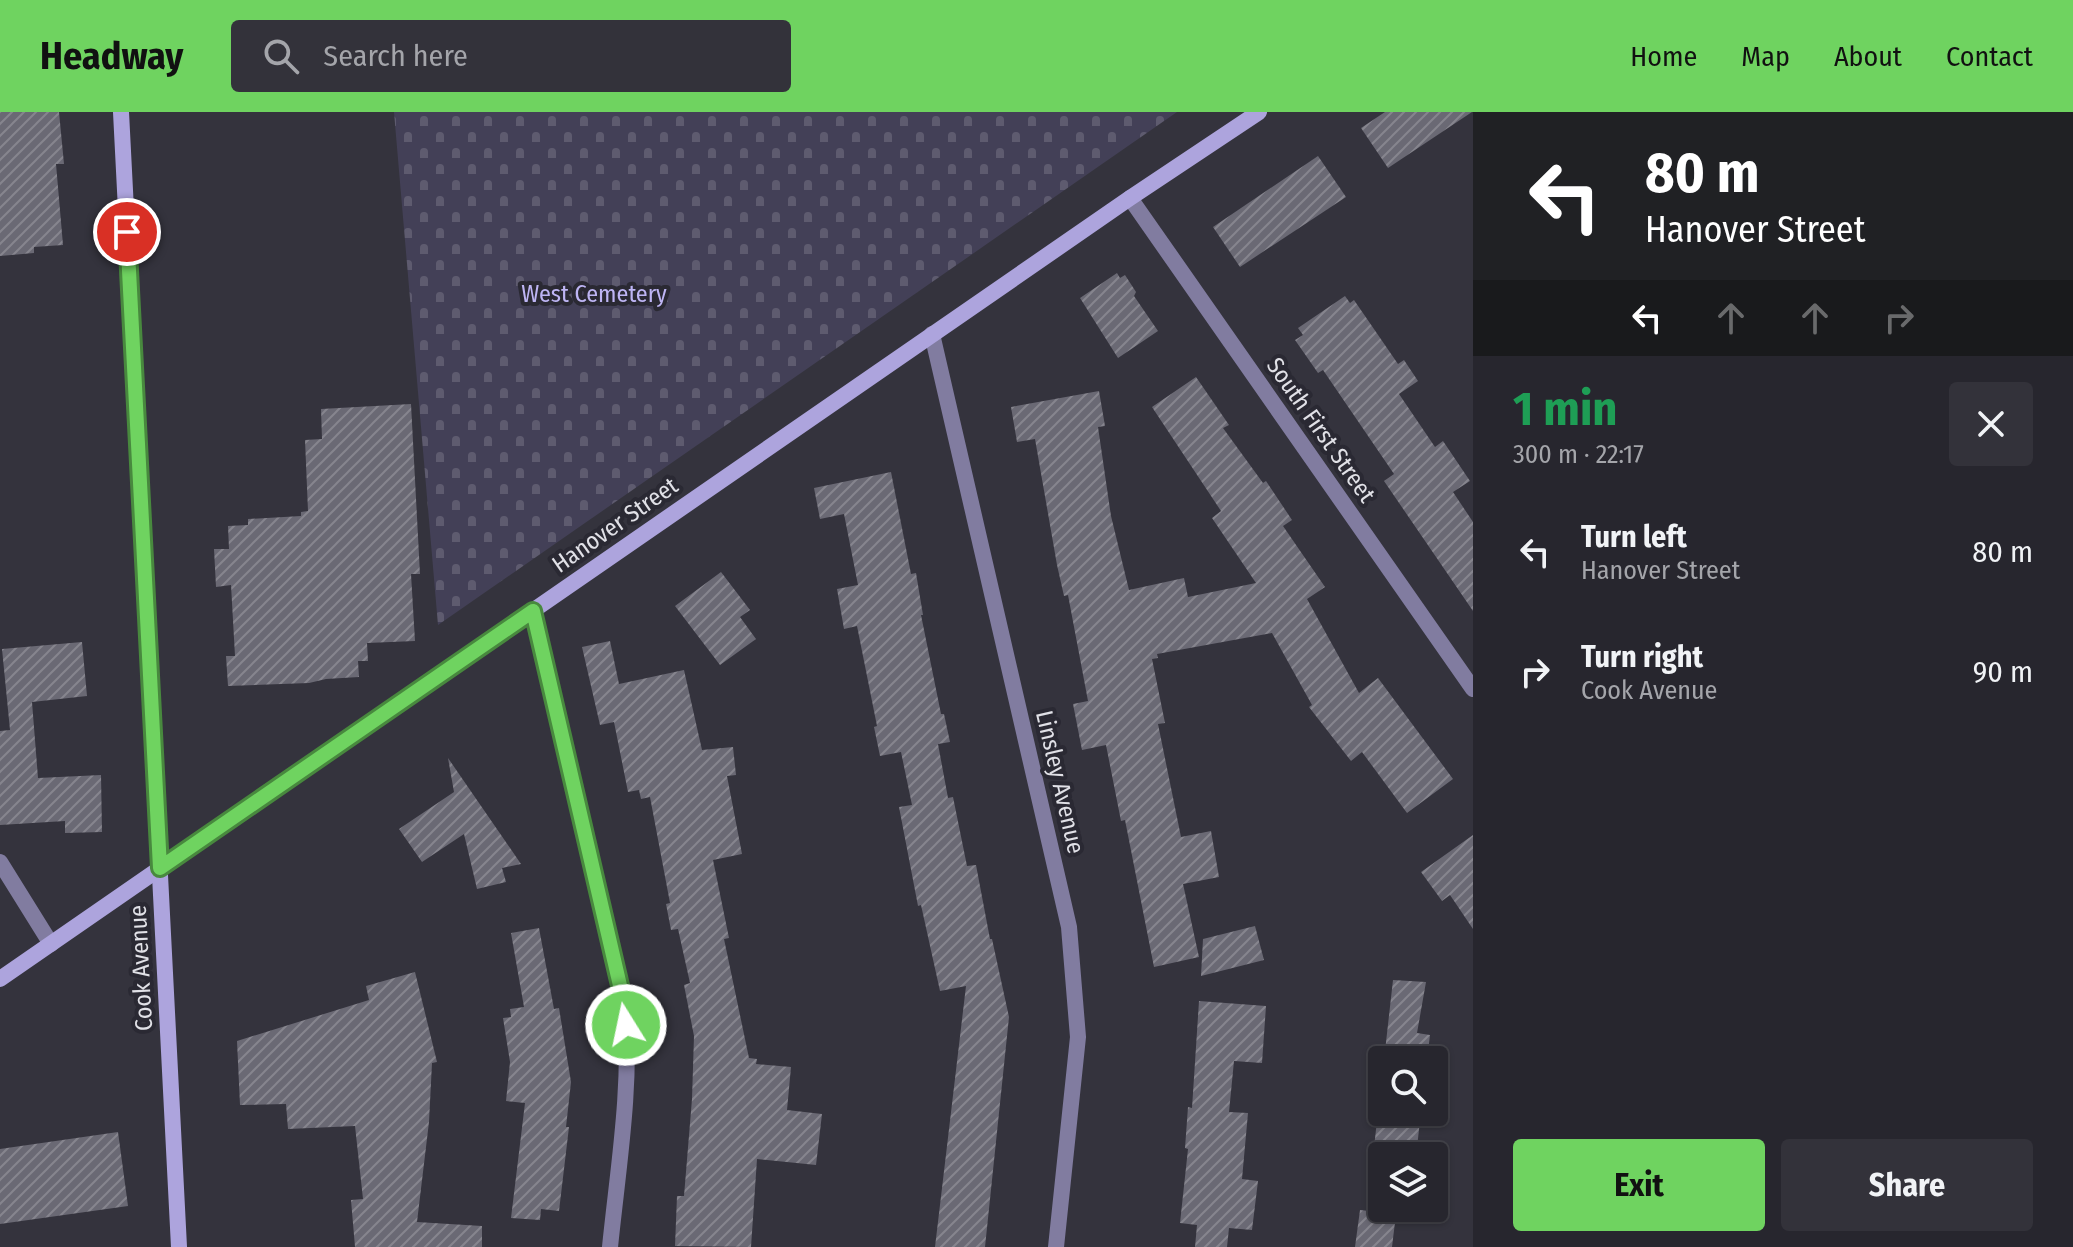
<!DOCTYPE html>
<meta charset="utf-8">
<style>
body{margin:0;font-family:"Fira Sans Condensed",sans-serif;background:#33323a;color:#f1f3f6;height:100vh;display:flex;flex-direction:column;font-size:30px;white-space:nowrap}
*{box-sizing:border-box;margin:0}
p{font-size:26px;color:#a4a5aa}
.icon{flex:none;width:44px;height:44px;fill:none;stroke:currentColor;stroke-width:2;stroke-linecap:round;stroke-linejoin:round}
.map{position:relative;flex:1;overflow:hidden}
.side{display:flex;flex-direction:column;background:#27262e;width:600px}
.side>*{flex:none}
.top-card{background:#202124;color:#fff;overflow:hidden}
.controls{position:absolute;left:1368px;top:934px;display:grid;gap:16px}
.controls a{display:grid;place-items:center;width:80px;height:80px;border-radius:8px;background:#27262e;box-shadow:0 2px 6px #0004,0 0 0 2px #43434a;font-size:40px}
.pin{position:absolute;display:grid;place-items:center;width:68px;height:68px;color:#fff;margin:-34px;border:4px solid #fff;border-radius:50%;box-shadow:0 2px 8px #0007}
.me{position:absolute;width:88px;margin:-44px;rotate:350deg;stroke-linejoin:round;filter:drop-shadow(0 0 6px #0008)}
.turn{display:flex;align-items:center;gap:28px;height:168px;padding:0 40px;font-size:36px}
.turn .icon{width:104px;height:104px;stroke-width:2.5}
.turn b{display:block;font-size:56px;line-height:68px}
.lanes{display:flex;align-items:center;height:76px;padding:0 40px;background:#0003;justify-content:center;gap:40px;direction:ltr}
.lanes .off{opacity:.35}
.round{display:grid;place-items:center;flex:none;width:84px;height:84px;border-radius:8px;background:#33323a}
.head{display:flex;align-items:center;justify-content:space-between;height:136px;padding:0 40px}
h1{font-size:48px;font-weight:700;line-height:60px;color:#1e9e55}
.button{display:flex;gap:16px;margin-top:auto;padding:16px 40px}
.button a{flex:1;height:92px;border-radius:8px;background:#6fd360;color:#111;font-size:32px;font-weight:700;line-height:92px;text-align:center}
.button a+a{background:#33323a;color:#f1f3f6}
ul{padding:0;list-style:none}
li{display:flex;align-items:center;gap:24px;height:120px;padding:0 40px}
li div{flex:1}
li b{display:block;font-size:30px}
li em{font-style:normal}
header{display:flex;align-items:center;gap:48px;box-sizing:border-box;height:112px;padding:0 40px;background:#6fd360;color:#111}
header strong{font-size:38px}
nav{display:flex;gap:44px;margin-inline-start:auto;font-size:28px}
.search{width:560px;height:72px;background:#33323a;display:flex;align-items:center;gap:20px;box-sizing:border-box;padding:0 28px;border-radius:8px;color:#a4a5aa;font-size:30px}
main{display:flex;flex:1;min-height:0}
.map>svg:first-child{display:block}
.cemetery{fill:url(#cemetery-stones)}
.building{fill:url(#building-hatch)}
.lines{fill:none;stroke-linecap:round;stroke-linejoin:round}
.service{stroke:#817ca0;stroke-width:16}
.minor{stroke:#817ca0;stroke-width:16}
.tertiary{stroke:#817ca0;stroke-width:16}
.secondary{stroke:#ada4dd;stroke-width:16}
.route-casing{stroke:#48893e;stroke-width:20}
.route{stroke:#6fd360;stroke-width:14}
.labels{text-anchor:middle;stroke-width:8;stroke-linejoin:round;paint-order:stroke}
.park-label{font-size:24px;fill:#beb5f4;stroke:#2a2933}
.street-label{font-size:24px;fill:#e1e1e7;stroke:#2a2933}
</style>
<header>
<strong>Headway</strong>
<div class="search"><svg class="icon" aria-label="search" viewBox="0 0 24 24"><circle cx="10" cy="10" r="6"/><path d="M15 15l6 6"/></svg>Search here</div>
<nav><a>Home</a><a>Map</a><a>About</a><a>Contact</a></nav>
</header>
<main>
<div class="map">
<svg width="1473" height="1135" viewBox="0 0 1473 1135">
<defs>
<pattern id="cemetery-stones" width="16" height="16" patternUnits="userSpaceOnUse" patternTransform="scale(2)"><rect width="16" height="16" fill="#434057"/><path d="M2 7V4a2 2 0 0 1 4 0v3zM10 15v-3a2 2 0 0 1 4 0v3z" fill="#5e5b6f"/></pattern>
<pattern id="building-hatch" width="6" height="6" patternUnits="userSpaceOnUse" patternTransform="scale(2)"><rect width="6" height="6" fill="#6a6974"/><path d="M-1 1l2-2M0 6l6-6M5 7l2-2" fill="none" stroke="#86858e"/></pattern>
</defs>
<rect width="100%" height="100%" fill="#34333d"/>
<polygon class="cemetery" points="394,0 1177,0 438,513"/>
<g class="building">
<polygon points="0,0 59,0 64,52 56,52 63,133 34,135 34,141 0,144"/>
<polygon points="1385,0 1472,0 1388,56 1361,16"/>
<polygon points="1318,44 1346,85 1240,155 1213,115"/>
<polygon points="1117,161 1120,166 1125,163 1136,180 1134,184 1158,219 1118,246 1080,186"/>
<polygon points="1345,184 1350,191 1354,188 1398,252 1404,248 1418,269 1399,282 1435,335 1443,329 1470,369 1453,380 1473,410 1473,499 1384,369 1394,362 1323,258 1318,261 1295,228 1303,223 1298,216"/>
<polygon points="1196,265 1229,313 1223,316 1263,371 1266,369 1292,408 1283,414 1325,475 1307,487 1359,581 1378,566 1453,667 1407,701 1362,640 1351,649 1309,595 1312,593 1272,521 1157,542 1158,546 1152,547 1165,611 1158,612 1181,725 1211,719 1219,765 1183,772 1199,845 1154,855 1125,708 1121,709 1106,633 1082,638 1073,592 1088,589 1068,483 1064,484 1057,453 1035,327 1017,330 1011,295 1099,279 1105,314 1098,315 1111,404 1129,478 1184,466 1188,485 1256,471 1212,406 1221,399 1152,295"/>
<polygon points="411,292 420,462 411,462 415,529 367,531 368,549 358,549 359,565 326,567 309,571 228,574 226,544 235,544 231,473 216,475 214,437 229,437 228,414 248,413 248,407 301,404 301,400 308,399 305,328 322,327 321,297"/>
<polygon points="891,360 911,462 916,461 923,503 921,503 941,602 944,602 950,630 938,632 948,686 953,685 967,754 976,753 990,827 992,827 1009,905 985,1135 935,1135 966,874 940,879 921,793 918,794 899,695 912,693 901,640 880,644 874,615 877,614 857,514 844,517 837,477 858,473 844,402 820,407 814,376"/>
<polygon points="721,460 750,498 740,505 756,527 720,553 675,494"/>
<polygon points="610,529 619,572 684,558 702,638 733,635 736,663 727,664 742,742 713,748 729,826 724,827 749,946 757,947 756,952 791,955 787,998 822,1002 816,1053 757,1047 751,1135 675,1134 677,1084 684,1084 692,987 694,924 684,873 690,871 678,817 671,818 666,792 670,791 650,685 641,687 639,678 628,680 614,610 600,613 582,535"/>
<polygon points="82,530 87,584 32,590 38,666 101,663 102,720 65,721 65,709 0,713 0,619 10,618 2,537"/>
<polygon points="448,646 521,752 502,756 506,770 477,777 464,722 422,750 399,717 454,680"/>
<polygon points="1473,723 1473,817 1450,783 1442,789 1421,760"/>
<polygon points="1255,814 1264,848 1201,864 1203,827"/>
<polygon points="539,816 554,897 559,896 571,970 566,1015 569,1015 559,1099 541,1097 540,1108 511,1106 525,991 506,989 510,950 503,906 511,905 510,897 524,895 511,821"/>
<polygon points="415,860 437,950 432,951 429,1010 417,1110 482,1114 482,1135 355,1135 351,1088 363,1087 355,1014 288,1017 286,992 240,993 237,929 369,888 366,874"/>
<polygon points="1393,868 1426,870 1417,921 1430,923 1427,948 1384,948"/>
<polygon points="1199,889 1266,894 1262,951 1234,949 1229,1000 1248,1001 1242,1067 1258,1069 1252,1118 1229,1116 1227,1135 1195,1135 1197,1113 1180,1111 1188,1037 1185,1036 1188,995 1192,996"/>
<polygon points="1378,1000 1421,1000 1416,1044 1373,1044"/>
<polygon points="118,1020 128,1094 0,1112 0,1037"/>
<polygon points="1360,1098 1396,1102 1392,1135 1355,1135"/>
</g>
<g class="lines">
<polyline class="service" points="0,750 51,832"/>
<g class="minor">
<polyline points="1130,86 1473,577"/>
<path d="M533 499 625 895C632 974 618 1056 610 1135"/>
</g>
<polyline class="tertiary" points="932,222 1069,815 1078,925 1056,1135"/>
<g class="secondary">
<polyline points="121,0 179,1135"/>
<polyline points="0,867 1130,86 1259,0"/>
</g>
</g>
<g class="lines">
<g class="route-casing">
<polyline id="route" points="127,120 160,756 533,499 625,895 626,913"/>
</g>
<use href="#route" class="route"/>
</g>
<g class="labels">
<g class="park-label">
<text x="594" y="190">West Cemetery</text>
</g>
<g class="street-label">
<text transform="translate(1321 318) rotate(55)" y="8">South First Street</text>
<text transform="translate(615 413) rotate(-35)" y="8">Hanover Street</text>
<text transform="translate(1060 670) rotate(77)" y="8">Linsley Avenue</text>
<text transform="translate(141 856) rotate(-93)" y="8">Cook Avenue</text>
</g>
</g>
</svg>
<div class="controls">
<a><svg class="icon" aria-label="search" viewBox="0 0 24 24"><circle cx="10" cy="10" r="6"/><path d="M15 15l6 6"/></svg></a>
<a><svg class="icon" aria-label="layers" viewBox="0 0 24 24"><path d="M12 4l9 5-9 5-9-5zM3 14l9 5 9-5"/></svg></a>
</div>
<div class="pin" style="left:127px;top:120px;background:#d93025"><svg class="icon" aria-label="arrive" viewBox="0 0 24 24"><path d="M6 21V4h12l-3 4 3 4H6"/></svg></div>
<svg class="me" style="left:626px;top:913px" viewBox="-20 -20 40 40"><circle r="17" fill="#6fd360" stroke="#fff" stroke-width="3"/><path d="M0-11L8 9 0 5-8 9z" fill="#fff"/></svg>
</div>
<section class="side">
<div class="top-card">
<div class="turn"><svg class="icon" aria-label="left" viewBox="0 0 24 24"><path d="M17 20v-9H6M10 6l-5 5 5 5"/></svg><div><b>80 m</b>Hanover Street</div></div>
<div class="lanes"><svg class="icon" aria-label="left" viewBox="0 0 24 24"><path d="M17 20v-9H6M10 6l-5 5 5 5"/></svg><svg class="icon off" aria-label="ahead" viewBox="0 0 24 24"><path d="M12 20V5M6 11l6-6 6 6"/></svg><svg class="icon off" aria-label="ahead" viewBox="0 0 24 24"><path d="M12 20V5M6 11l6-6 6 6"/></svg><svg class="icon off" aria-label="right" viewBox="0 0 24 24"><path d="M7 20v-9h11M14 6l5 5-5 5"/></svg></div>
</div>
<div class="head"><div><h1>1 min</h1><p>300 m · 22:17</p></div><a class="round"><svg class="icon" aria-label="close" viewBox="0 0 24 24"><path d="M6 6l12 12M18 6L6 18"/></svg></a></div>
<ul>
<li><svg class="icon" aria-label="left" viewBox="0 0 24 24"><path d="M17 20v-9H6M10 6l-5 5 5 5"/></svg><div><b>Turn left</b><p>Hanover Street</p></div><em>80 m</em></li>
<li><svg class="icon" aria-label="right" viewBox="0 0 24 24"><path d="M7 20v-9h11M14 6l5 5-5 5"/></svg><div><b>Turn right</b><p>Cook Avenue</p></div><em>90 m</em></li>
</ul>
<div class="button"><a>Exit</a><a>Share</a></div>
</section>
</main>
